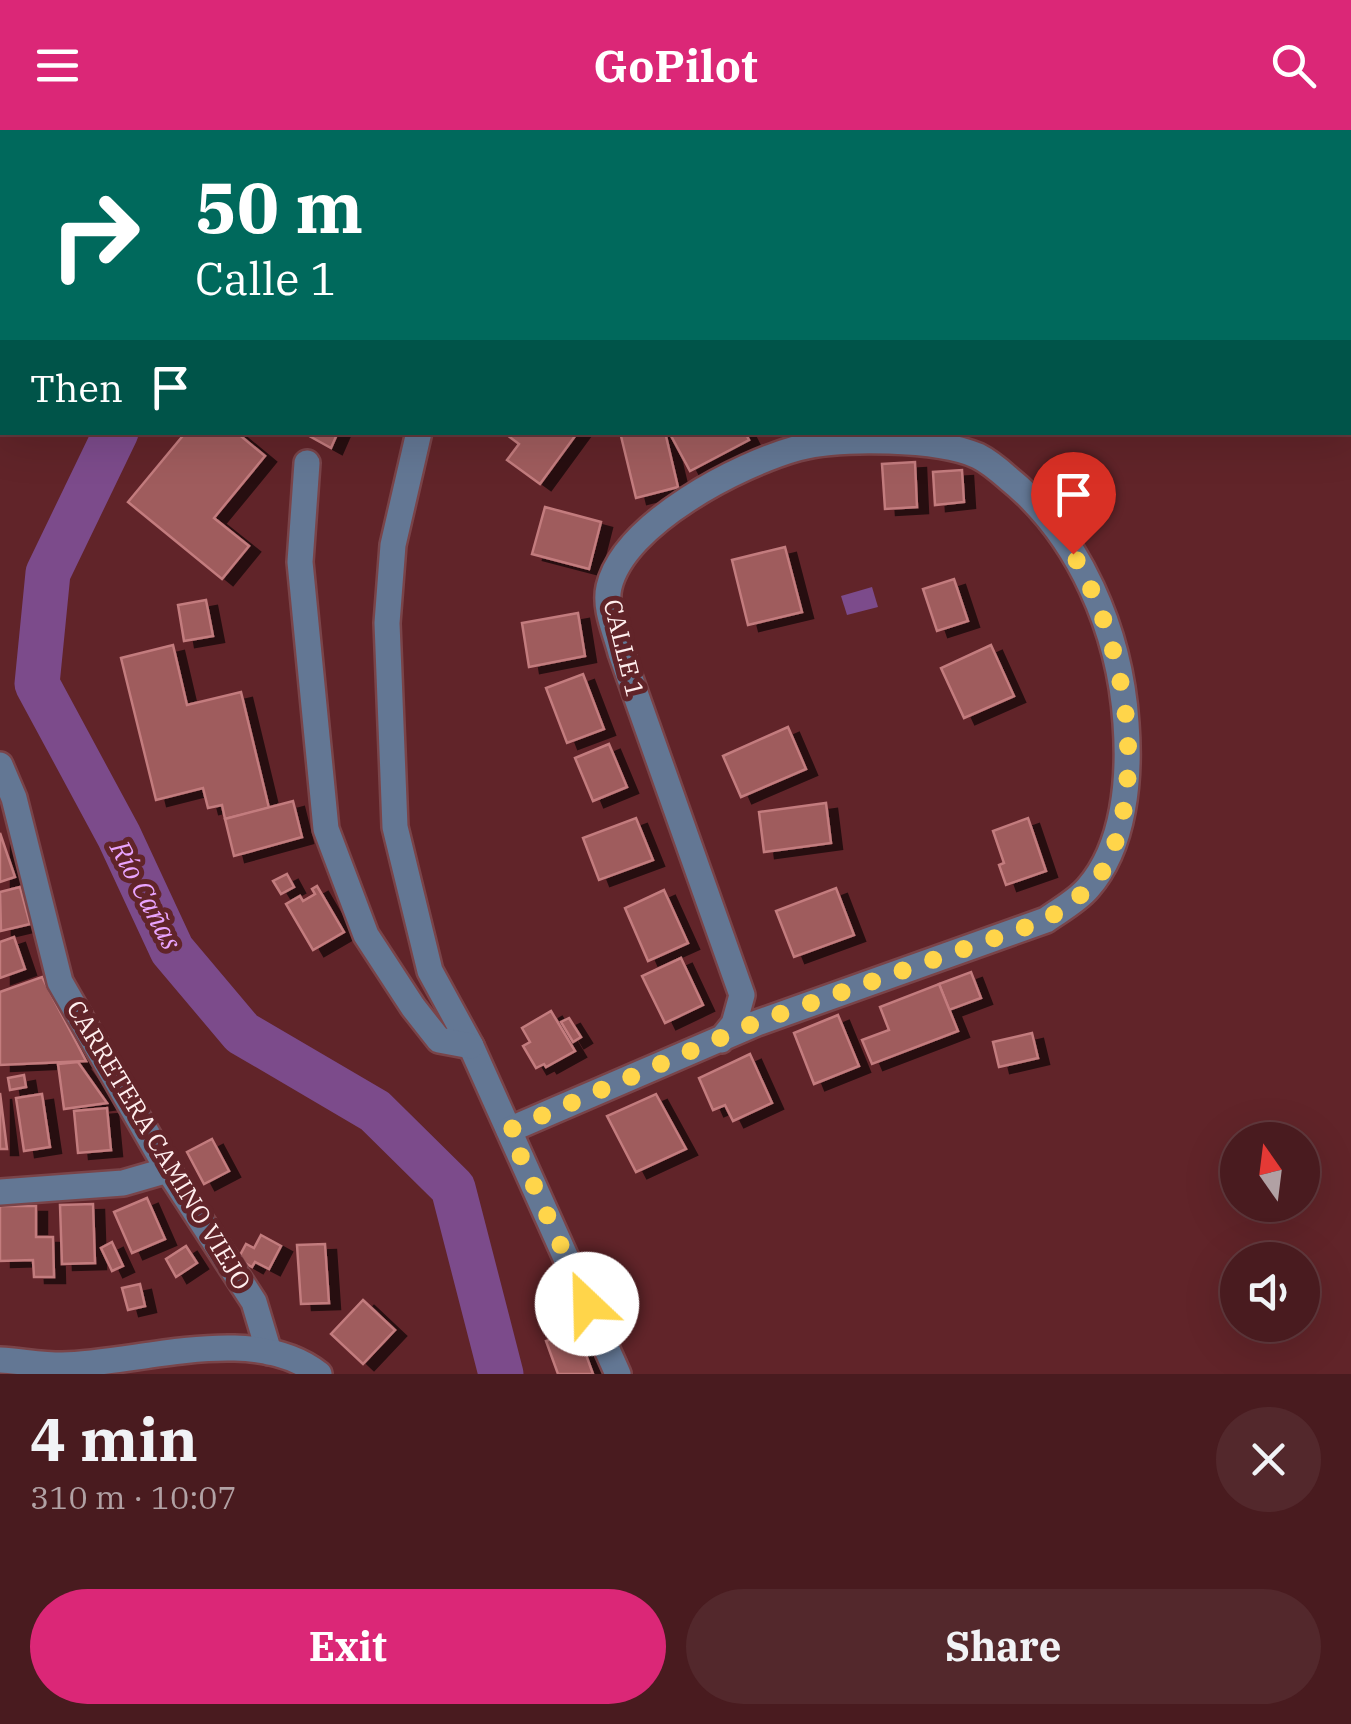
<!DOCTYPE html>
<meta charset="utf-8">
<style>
body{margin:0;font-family:"IBM Plex Serif",serif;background:#53282c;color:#f1f3f6;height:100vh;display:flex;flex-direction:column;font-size:38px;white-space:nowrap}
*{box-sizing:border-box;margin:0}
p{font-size:32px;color:#b1a1a4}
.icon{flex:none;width:55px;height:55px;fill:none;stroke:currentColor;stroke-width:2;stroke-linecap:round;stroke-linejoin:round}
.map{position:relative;height:1244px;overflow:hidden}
.sheet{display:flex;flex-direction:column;background:#491b1f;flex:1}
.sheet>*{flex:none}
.banner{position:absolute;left:0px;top:0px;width:1352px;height:305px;box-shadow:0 10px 40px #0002,0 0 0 2px #61393d;background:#00695c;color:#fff;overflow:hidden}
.needle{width:65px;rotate:346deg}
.tools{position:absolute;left:1220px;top:992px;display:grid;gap:20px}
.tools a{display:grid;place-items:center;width:100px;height:100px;border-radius:50%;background:#491b1f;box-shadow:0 10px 40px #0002,0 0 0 2px #61393d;font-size:50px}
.pin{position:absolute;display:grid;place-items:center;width:85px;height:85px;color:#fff;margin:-102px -42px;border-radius:50% 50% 50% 0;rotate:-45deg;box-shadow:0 0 10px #0007}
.pin .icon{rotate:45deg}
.me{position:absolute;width:110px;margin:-55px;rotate:336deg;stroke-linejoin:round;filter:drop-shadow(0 0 8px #0008)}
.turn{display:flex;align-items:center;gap:35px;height:210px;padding:0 30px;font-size:45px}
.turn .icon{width:130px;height:130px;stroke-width:2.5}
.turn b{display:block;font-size:70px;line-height:85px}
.then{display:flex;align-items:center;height:95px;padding:0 30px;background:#0003;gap:20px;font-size:38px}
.round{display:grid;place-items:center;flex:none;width:105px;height:105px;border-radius:52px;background:#53282c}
.head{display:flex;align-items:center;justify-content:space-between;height:170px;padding:0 30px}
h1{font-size:60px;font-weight:700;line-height:75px}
.cta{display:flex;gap:20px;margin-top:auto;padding:20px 30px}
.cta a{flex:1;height:115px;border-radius:60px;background:#db2777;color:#fff;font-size:40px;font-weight:700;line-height:115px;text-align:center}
.cta a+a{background:#53282c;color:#f1f3f6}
header{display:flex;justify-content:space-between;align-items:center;height:130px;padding:0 30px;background:#db2777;color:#fff;font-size:45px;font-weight:700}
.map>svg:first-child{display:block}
.water{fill:#7c4b8b}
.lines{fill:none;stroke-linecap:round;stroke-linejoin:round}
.river{stroke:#7c4b8b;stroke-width:45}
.building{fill:#9f5b5d;stroke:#c37c7e;stroke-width:2.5;filter:url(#shadow)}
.minor-casing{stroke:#7a4449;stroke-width:30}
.minor{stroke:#637794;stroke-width:25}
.route{stroke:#ffd54a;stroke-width:18;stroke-dasharray:0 32.4}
.labels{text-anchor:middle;stroke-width:10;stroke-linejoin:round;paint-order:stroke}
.street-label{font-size:25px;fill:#fee;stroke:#612429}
.water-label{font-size:28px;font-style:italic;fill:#e9a4fe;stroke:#612429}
</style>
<header><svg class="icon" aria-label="menu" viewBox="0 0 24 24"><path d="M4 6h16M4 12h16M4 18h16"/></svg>GoPilot<svg class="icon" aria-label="search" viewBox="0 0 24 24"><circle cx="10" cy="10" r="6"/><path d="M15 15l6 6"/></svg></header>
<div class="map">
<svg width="1351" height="1244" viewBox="0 0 1351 1244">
<defs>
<filter id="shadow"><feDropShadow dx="11" dy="6" stdDeviation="0" flood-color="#0009"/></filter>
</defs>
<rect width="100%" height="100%" fill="#612429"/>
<polygon class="water" points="872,457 878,477 847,485 841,466"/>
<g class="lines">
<g class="river">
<polyline points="55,2 57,0"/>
<polyline points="116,302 48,443 37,554 119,706 172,820 242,903 375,981 453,1058 501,1244"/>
</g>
</g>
<g class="building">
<polygon points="190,0 297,0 306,2 189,2"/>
<polygon points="186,302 236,302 265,326 214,388 249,416 222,449 128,372"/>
<polygon points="302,302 338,302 331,318"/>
<polygon points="503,302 578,302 540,354 507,330 519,314"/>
<polygon points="620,302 665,302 678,357 636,368"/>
<polygon points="669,302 745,302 749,310 690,341"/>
<polygon points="915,332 917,377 885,379 882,334"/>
<polygon points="962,340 964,372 935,375 933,342"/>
<polygon points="545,377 601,392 589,439 532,424"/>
<polygon points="785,417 802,482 748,495 732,430"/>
<polygon points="954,449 968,491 937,501 923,459"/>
<polygon points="206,470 213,506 184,511 178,475"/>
<polygon points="578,483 585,526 529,537 522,493"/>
<polygon points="173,515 187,575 241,562 269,678 225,689 222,675 208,678 203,658 156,670 121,528"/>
<polygon points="991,515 1014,566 964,588 941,538"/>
<polygon points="583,544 604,599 567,613 546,558"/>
<polygon points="788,597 806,639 741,667 723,626"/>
<polygon points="609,614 627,657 593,671 575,628"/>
<polygon points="293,671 302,707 234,726 225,689"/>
<polygon points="826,673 831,713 764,722 759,682"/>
<polygon points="636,688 653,730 599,750 583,708"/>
<polygon points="1028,688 1046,741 1006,755 999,735 1004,733 993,701"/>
<polygon points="0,703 15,747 0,752"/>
<polygon points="287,744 294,757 281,764 273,751"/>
<polygon points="317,756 344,802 313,820 286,774 300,766 303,771 315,764 312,759"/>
<polygon points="20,757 30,794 1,801 0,762"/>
<polygon points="836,758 854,805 794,827 776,781"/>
<polygon points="664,760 688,813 648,831 625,778"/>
<polygon points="14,807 25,839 0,848 0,812"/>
<polygon points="681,828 703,875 665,893 642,846"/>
<polygon points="971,842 981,868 949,880 939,854"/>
<polygon points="42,847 86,931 0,935 0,862"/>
<polygon points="939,854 958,901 872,934 862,910 889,900 880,877"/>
<polygon points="551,881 575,921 546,937 544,934 536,938 523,916 530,912 522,898"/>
<polygon points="838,885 859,936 814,954 794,903"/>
<polygon points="569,888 581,907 573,912 561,892"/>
<polygon points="1032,903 1038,928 999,937 993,912"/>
<polygon points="750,924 772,973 733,991 725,975 713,980 699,948"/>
<polygon points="78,932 107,973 64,979 58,934"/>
<polygon points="24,945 26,957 10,960 8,948"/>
<polygon points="0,963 7,1019 0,1019"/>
<polygon points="42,964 50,1017 24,1021 16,968"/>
<polygon points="656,964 686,1019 636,1042 607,986"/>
<polygon points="107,978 111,1020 78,1023 74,981"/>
<polygon points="212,1009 229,1041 204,1054 187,1022"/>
<polygon points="147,1068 165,1109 132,1123 114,1082"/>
<polygon points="93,1074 95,1133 62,1134 60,1075"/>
<polygon points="0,1076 36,1076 36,1107 53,1107 54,1147 34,1147 33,1130 0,1131"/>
<polygon points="261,1105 281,1116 269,1139 255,1132 252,1137 238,1129 246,1114 254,1118"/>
<polygon points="112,1112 123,1136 112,1141 101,1118"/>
<polygon points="325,1114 329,1173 301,1174 297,1115"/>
<polygon points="186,1116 197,1133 176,1147 166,1129"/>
<polygon points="140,1154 145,1176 128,1180 122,1158"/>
<polygon points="363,1170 395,1200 363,1234 331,1204"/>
<polygon points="577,1200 593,1244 558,1244 546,1211"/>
</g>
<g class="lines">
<g class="minor-casing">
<g id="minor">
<polyline points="826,2 828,0"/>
<polyline points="0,261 2,262"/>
<polyline points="419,302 393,415 387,493 395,697 430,841 471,916 618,1244"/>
<polyline points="307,333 300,432 326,699 366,805 413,877 439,910 471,916"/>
<polyline points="0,635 14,668 60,852 168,1040 254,1172 269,1222"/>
<path d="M509 1000 757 893 1046 790C1060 780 1077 771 1088 758 1125 716 1130 647 1126 593 1120 502 1080 406 1008 348 999 340 988 331 978 326 938 308 840 307 798 318 740 334 624 393 609 457 604 478 616 503 621 523L742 865 734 894 721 910"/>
<polyline points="0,1062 123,1053 168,1040"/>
<path d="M0 1230C20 1231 41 1235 62 1235 138 1234 254 1192 319 1244"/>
</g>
</g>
<use href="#minor" class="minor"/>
</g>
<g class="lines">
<path class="route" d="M587 1174 509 1000 757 892 1046 790C1068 774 1095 759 1107 733 1150 642 1122 507 1073 424"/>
</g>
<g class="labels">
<g class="street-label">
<text transform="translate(624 518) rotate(76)" y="9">CALLE 1</text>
<text transform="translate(159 1015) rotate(59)" y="9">CARRETERA CAMINO VIEJO</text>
</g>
<g class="water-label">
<text transform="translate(146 765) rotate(62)" y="10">Río Cañas</text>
</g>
</g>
</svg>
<div class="tools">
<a><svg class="needle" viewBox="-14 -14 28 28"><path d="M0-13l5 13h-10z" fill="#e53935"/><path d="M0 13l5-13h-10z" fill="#b1a1a4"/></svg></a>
<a><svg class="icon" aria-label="sound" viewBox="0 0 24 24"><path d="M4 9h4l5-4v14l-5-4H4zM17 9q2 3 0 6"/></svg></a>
</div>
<div class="pin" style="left:1073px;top:424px;background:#d93025"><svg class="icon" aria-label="arrive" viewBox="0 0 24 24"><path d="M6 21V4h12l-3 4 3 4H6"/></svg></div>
<svg class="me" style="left:587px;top:1174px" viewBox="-20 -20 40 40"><circle r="19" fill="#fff"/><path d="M0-13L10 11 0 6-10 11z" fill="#ffd54a"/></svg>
<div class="banner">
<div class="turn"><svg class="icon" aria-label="right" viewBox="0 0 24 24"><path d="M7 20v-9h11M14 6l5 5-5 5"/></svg><div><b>50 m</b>Calle 1</div></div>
<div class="then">Then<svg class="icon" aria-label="arrive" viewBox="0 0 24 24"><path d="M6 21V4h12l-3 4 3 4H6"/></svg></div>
</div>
</div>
<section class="sheet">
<div class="head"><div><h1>4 min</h1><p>310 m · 10:07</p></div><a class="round"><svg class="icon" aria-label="close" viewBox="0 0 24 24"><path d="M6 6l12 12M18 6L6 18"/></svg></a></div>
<div class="cta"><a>Exit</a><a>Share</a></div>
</section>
